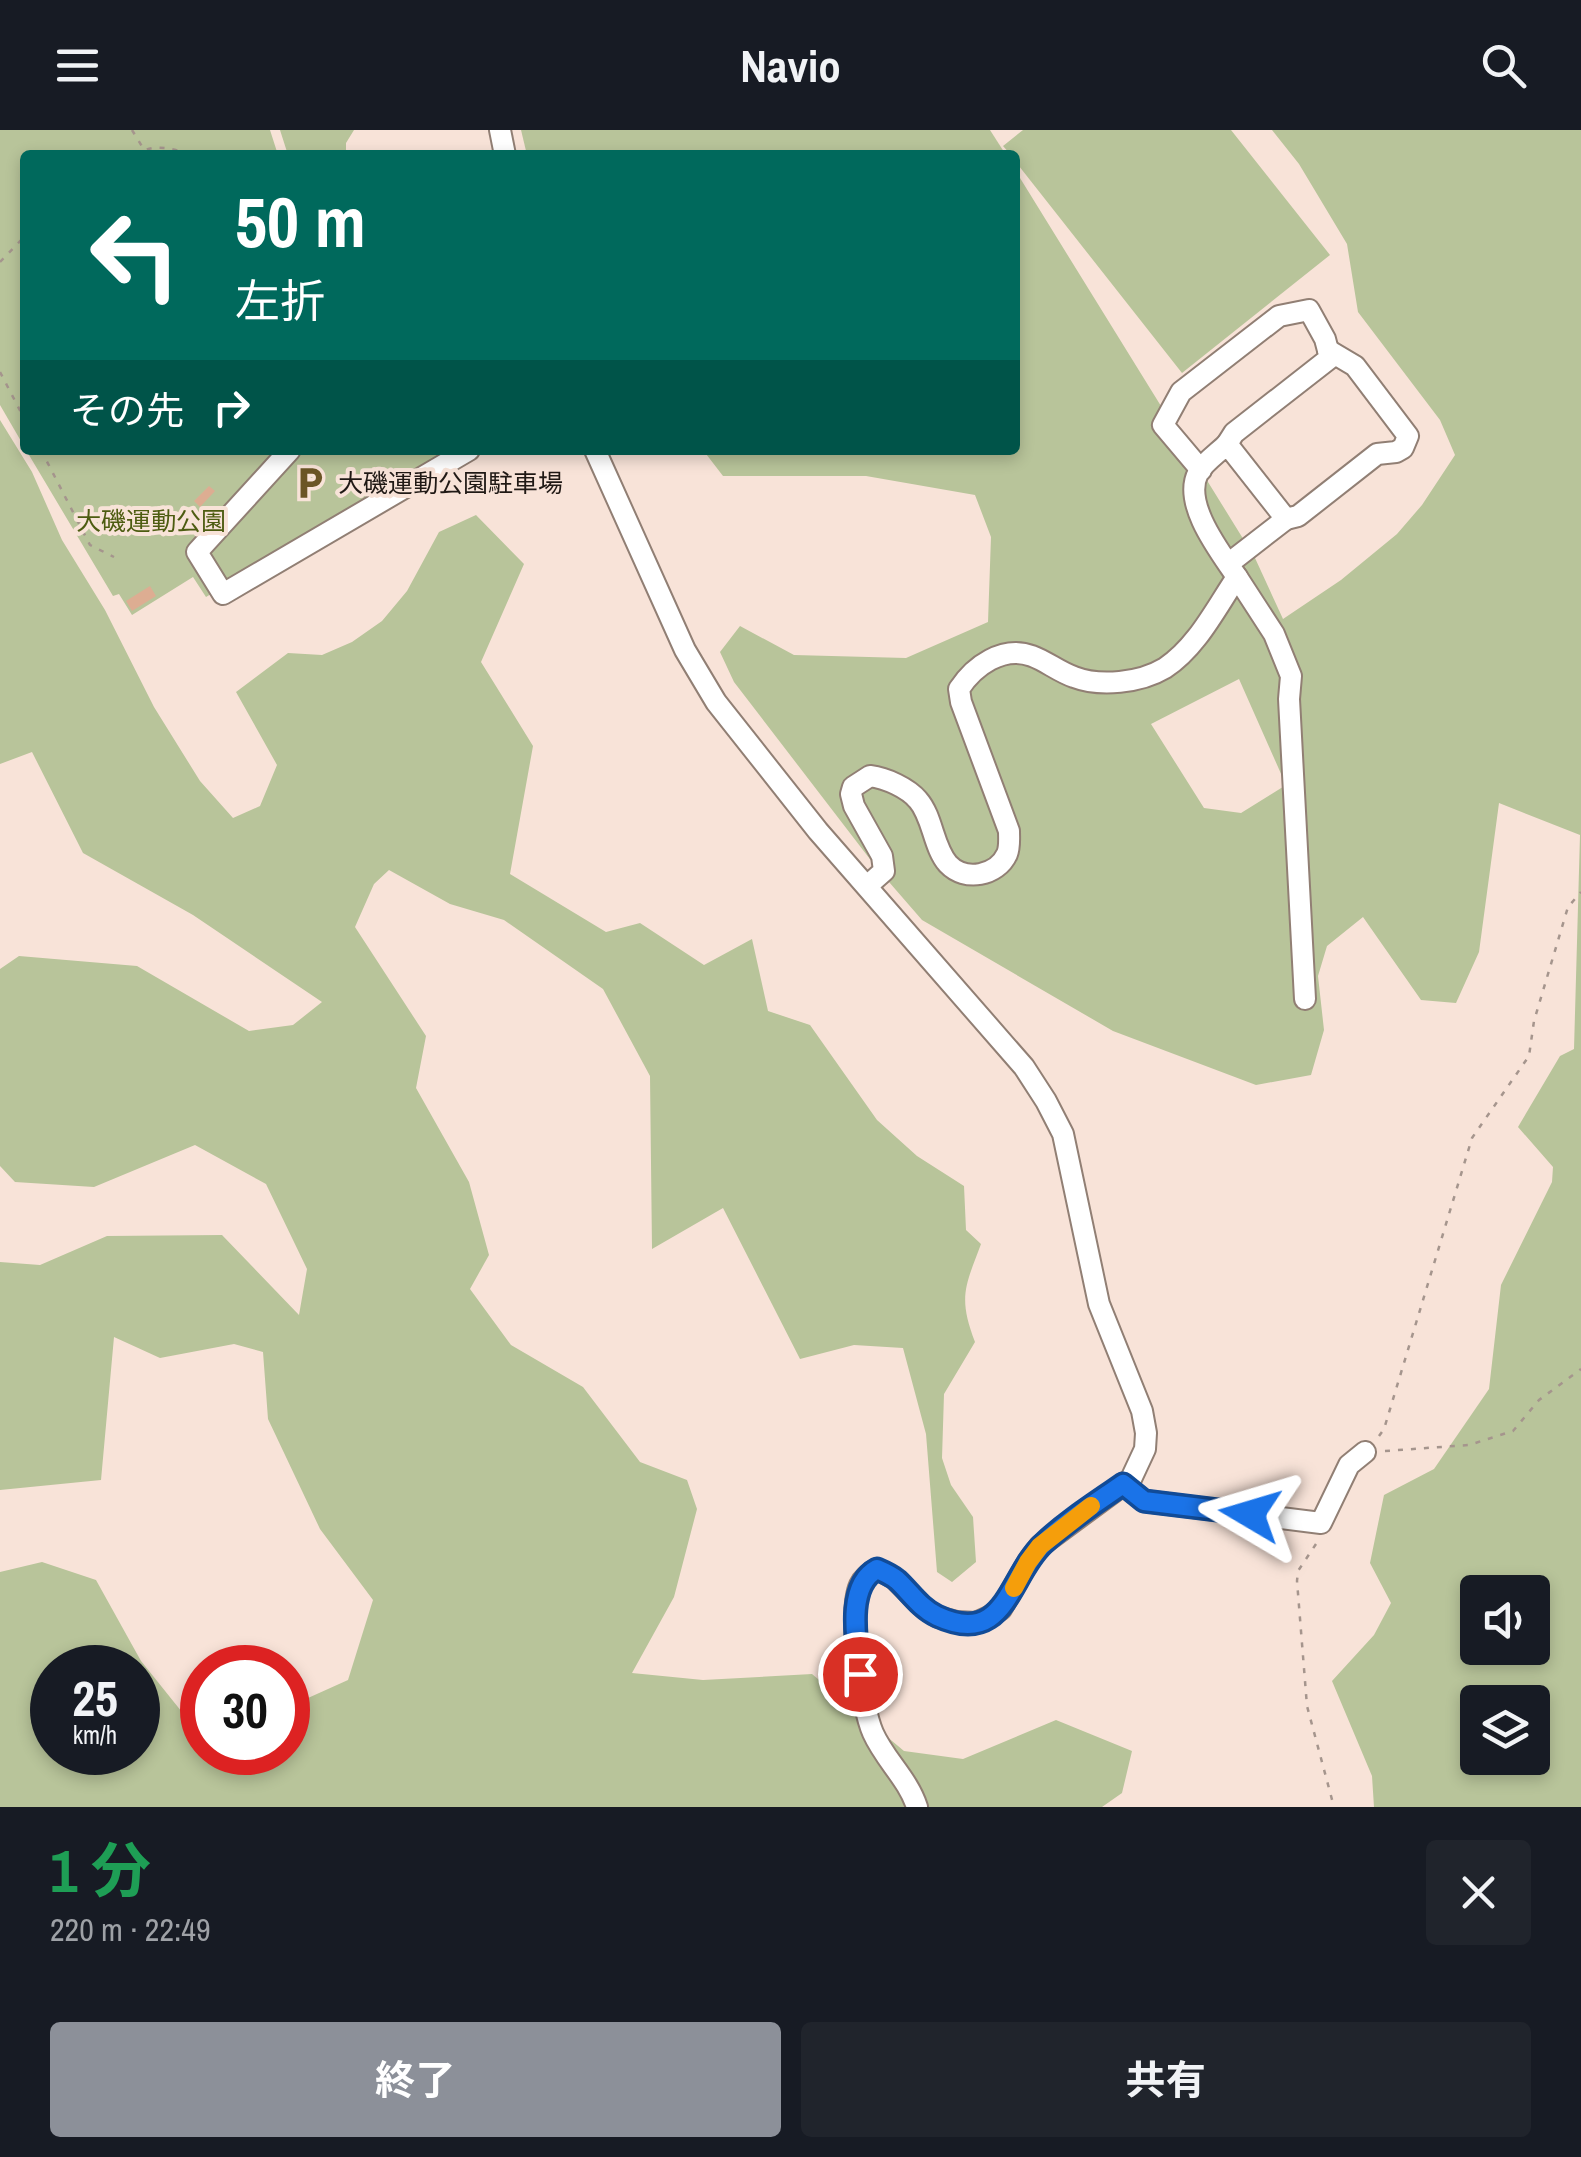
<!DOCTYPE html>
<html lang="ja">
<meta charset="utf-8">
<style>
body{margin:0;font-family:"Archivo Narrow","Noto Sans JP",sans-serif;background:#20242c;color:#f1f3f6;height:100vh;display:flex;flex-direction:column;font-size:38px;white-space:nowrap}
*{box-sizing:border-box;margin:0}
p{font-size:32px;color:#9ea1a6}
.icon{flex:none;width:55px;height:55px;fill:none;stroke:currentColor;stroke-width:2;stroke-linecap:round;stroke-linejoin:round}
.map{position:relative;height:1677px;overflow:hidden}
.details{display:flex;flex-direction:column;background:#171b24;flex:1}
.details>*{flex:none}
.hud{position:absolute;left:20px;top:20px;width:1000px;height:305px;border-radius:10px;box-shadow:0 5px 15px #0003;background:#00695c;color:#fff;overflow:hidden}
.controls{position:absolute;left:1460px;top:1445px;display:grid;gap:20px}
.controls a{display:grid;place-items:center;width:90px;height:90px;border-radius:10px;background:#171b24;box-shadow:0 5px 15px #0003;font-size:50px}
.speed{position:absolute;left:30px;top:1515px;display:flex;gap:20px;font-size:50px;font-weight:700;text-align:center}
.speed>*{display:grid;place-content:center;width:130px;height:130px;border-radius:50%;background:#171b24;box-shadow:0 5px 15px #0003;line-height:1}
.speed small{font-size:25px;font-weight:400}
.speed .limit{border:15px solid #d22;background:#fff;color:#111}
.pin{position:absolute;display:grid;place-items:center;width:85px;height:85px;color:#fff;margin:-42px;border:5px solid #fff;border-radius:50%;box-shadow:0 2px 10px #0007}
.me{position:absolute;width:110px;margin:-55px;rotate:277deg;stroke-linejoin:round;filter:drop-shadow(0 0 8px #0008)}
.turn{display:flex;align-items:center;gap:35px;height:210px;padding:0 50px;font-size:45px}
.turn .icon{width:130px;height:130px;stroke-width:2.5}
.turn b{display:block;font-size:70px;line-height:85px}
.then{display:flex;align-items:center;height:95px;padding:0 50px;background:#0003;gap:20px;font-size:38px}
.round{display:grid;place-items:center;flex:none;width:105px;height:105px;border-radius:10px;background:#20242c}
.head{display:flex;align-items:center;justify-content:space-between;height:170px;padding:0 50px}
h1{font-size:60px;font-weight:700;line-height:75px;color:#1e9e55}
.primary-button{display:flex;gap:20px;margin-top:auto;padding:20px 50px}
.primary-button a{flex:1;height:115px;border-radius:10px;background:#8c9099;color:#fff;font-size:40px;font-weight:700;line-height:115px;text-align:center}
.primary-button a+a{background:#20242c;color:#f1f3f6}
header{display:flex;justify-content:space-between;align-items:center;height:130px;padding:0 50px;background:#171b24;font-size:45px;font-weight:700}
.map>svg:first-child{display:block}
.green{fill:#b8c49a;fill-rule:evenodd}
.building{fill:#ddad92}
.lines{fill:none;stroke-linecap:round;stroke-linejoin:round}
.minor-casing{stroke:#917f74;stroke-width:24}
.path{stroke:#a5958d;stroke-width:2.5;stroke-dasharray:5 8;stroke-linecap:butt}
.minor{stroke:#fff;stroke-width:20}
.route-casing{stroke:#114b97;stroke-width:25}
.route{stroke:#1a73e8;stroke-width:18}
.slow{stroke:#f59e0b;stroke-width:18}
.labels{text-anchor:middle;stroke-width:8;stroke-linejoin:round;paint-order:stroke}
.poi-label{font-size:25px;fill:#201915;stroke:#f8e3d8;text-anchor:start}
.park-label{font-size:25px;fill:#4d5c11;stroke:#f8e3d8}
</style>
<header><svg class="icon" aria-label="menu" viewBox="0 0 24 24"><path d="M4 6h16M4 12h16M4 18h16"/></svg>Navio<svg class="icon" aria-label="search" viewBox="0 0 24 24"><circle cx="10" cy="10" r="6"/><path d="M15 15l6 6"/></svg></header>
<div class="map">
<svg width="1581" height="1677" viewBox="0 0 1581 1677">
<rect width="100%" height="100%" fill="#f8e3d8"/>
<g class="green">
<polygon points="0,0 270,0 278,25 25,25 25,318 0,275"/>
<polygon points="280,0 354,0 346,13 346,25 288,25"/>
<polygon points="521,0 990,0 1006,25 527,25"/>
<polygon points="1023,0 1231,0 1330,125 1182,243 1015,31 1015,25 1011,25 1003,16"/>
<path d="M1272 0H1581V1677H1374L1372 1646 1332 1551 1374 1505 1391 1473 1370 1433 1384 1365 1434 1339 1489 1259 1501 1155 1552 1052 1553 1037 1518 997 1560 926 1574 919 1580 705 1499 673 1479 822 1456 873 1421 870 1363 787 1327 816 1318 846 1324 900 1311 945 1256 955 1113 901 922 790 876 737 734 552 720 522 740 496 794 525 906 528 988 492 991 407 975 365 866 346H723L703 320H1015V40L1255 428 1283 489 1341 450 1397 404 1422 375 1455 325 1440 290 1358 182 1347 114 1299 34ZM1239 549 1286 655 1241 683 1204 678 1151 594ZM1478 1462H1532V1518H1478ZM1478 1572H1532V1628H1478Z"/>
<path d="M0 290 32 342 62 410 105 480 154 577 200 651 233 688 260 676 277 635 236 562 288 523 322 525 352 512 382 491 407 461 439 402 476 385 524 434 481 532 533 616 510 744 606 802 640 793 704 835 752 809 768 881 810 895 877 990 917 1026 964 1056 966 1100 981 1114C965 1157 958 1167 975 1212L944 1264 942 1328 951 1355 973 1387 976 1432 952 1452 937 1442 926 1304 903 1218 854 1215 800 1229 723 1078 652 1119 650 946 603 859 504 790 450 774 389 740 374 754 355 797 426 906 416 958 469 1052 489 1125 470 1159 511 1215 583 1257 640 1332 687 1350 697 1379 674 1467 632 1543 703 1550 812 1544 904 1621 963 1629 1056 1590 1132 1621 1122 1663 1102 1677H0V1442L42 1432 96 1450 141 1531 202 1607V1622H288V1577L348 1550 373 1470 320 1399 268 1289 263 1222 234 1214 160 1228 114 1207 101 1350 0 1360V1132L40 1135 107 1106 222 1105 299 1185 307 1139 266 1054 195 1015 94 1057 15 1052 0 1036V839L19 826 137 836 249 901 293 895 322 872 193 785 83 723 32 622 0 634ZM52 1538H138V1622H52Z"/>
<polygon points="26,320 452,320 206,467 193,447 132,485 119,464 113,466"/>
</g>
<g class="building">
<polygon points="209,356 215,361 200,377 194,371"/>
<polygon points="150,456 156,466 132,481 126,471"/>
</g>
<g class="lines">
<g class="minor-casing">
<g id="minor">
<polyline points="500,0 505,25"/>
<polyline points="290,320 197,422 223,464 469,320"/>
<path d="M595 320 685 520 716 572 818 701 1024 937 1046 971 1063 1004 1099 1174 1142 1281 1146 1303 1145 1319 1131 1349 1040 1416 1028 1432 1001 1479 989 1487 976 1493 957 1492 938 1487 924 1478 894 1448 877 1439C870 1443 864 1447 860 1455 848 1482 861 1576 873 1603 885 1630 908 1649 917 1677"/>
<polyline points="1201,340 1163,295 1181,262 1279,186 1309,180 1325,209 1330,228 1234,303 1227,314"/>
<polyline points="1286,389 1298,386 1377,324 1396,322 1403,318 1408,306 1355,236 1328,220"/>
<polyline points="1237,447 1274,504 1291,546 1289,569 1305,869"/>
<path d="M867 756 884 741 882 726 854 676 851 664 853 657 870 646C886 648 908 658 918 670 933 687 933 717 948 734 965 752 997 746 1007 724 1010 717 1009 709 1009 701L961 572 959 559C974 536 1003 515 1032 526 1046 531 1059 542 1074 547 1100 557 1140 553 1165 538 1197 517 1216 478 1237 447 1221 423 1182 374 1198 343 1204 332 1218 323 1227 314L1286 389 1228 434"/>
<polyline points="1123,1354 1144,1371 1321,1393 1349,1335 1365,1322"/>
</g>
</g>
<g class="path">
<polyline points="132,0 143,18"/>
<path d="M135 25C155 12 172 19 193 25"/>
<polyline points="0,132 25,106"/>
<polyline points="0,242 25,290"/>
<polyline points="41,320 90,415 114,427"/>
<polyline points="1379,1306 1384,1299 1472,1008 1529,926 1534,891 1568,777 1581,762"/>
<polyline points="1385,1321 1469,1315 1513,1301 1539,1270 1581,1239"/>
<polyline points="1316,1414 1298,1441 1297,1451 1307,1576 1334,1677"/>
</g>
<use href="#minor" class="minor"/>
</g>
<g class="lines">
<g class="route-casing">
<path id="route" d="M860 1544C857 1514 845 1456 877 1439 884 1442 891 1445 897 1450 910 1462 920 1478 937 1486 1006 1518 1008 1447 1043 1414 1067 1391 1096 1373 1123 1354L1144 1371 1250 1384"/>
</g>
<use href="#route" class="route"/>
<polyline class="slow" points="1014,1458 1028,1432 1040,1416 1091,1376"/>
</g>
<defs>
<g id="parking-bare" transform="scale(2.7)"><path d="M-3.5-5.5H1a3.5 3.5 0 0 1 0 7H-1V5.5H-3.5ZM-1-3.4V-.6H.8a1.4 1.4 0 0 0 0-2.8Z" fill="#6b5525" stroke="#f8e3d8" stroke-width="2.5" paint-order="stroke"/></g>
</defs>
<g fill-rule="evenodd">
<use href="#parking-bare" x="310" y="353"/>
</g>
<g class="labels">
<g class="poi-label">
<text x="338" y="362">大磯運動公園駐車場</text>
</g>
<g class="park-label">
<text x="151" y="400">大磯運動公園</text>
</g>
</g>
</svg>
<div class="controls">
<a><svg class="icon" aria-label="sound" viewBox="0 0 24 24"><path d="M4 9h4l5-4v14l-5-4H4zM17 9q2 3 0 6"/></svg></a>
<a><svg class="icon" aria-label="layers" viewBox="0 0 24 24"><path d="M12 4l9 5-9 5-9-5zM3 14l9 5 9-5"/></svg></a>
</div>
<div class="speed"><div>25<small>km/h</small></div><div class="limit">30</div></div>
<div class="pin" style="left:860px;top:1544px;background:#d93025"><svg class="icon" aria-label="arrive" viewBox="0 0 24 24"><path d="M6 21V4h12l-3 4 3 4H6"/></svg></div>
<svg class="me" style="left:1250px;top:1384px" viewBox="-20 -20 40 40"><path d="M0-17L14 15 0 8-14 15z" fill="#1a73e8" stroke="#fff" stroke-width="4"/></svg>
<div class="hud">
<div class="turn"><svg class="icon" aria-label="left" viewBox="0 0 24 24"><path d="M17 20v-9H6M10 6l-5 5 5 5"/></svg><div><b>50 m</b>左折</div></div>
<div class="then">その先<svg class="icon" aria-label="right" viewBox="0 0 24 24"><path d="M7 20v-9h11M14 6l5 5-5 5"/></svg></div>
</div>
</div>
<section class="details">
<div class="head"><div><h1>1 分</h1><p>220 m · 22:49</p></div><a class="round"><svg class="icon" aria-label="close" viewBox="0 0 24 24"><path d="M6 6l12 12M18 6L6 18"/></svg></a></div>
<div class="primary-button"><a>終了</a><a>共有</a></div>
</section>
